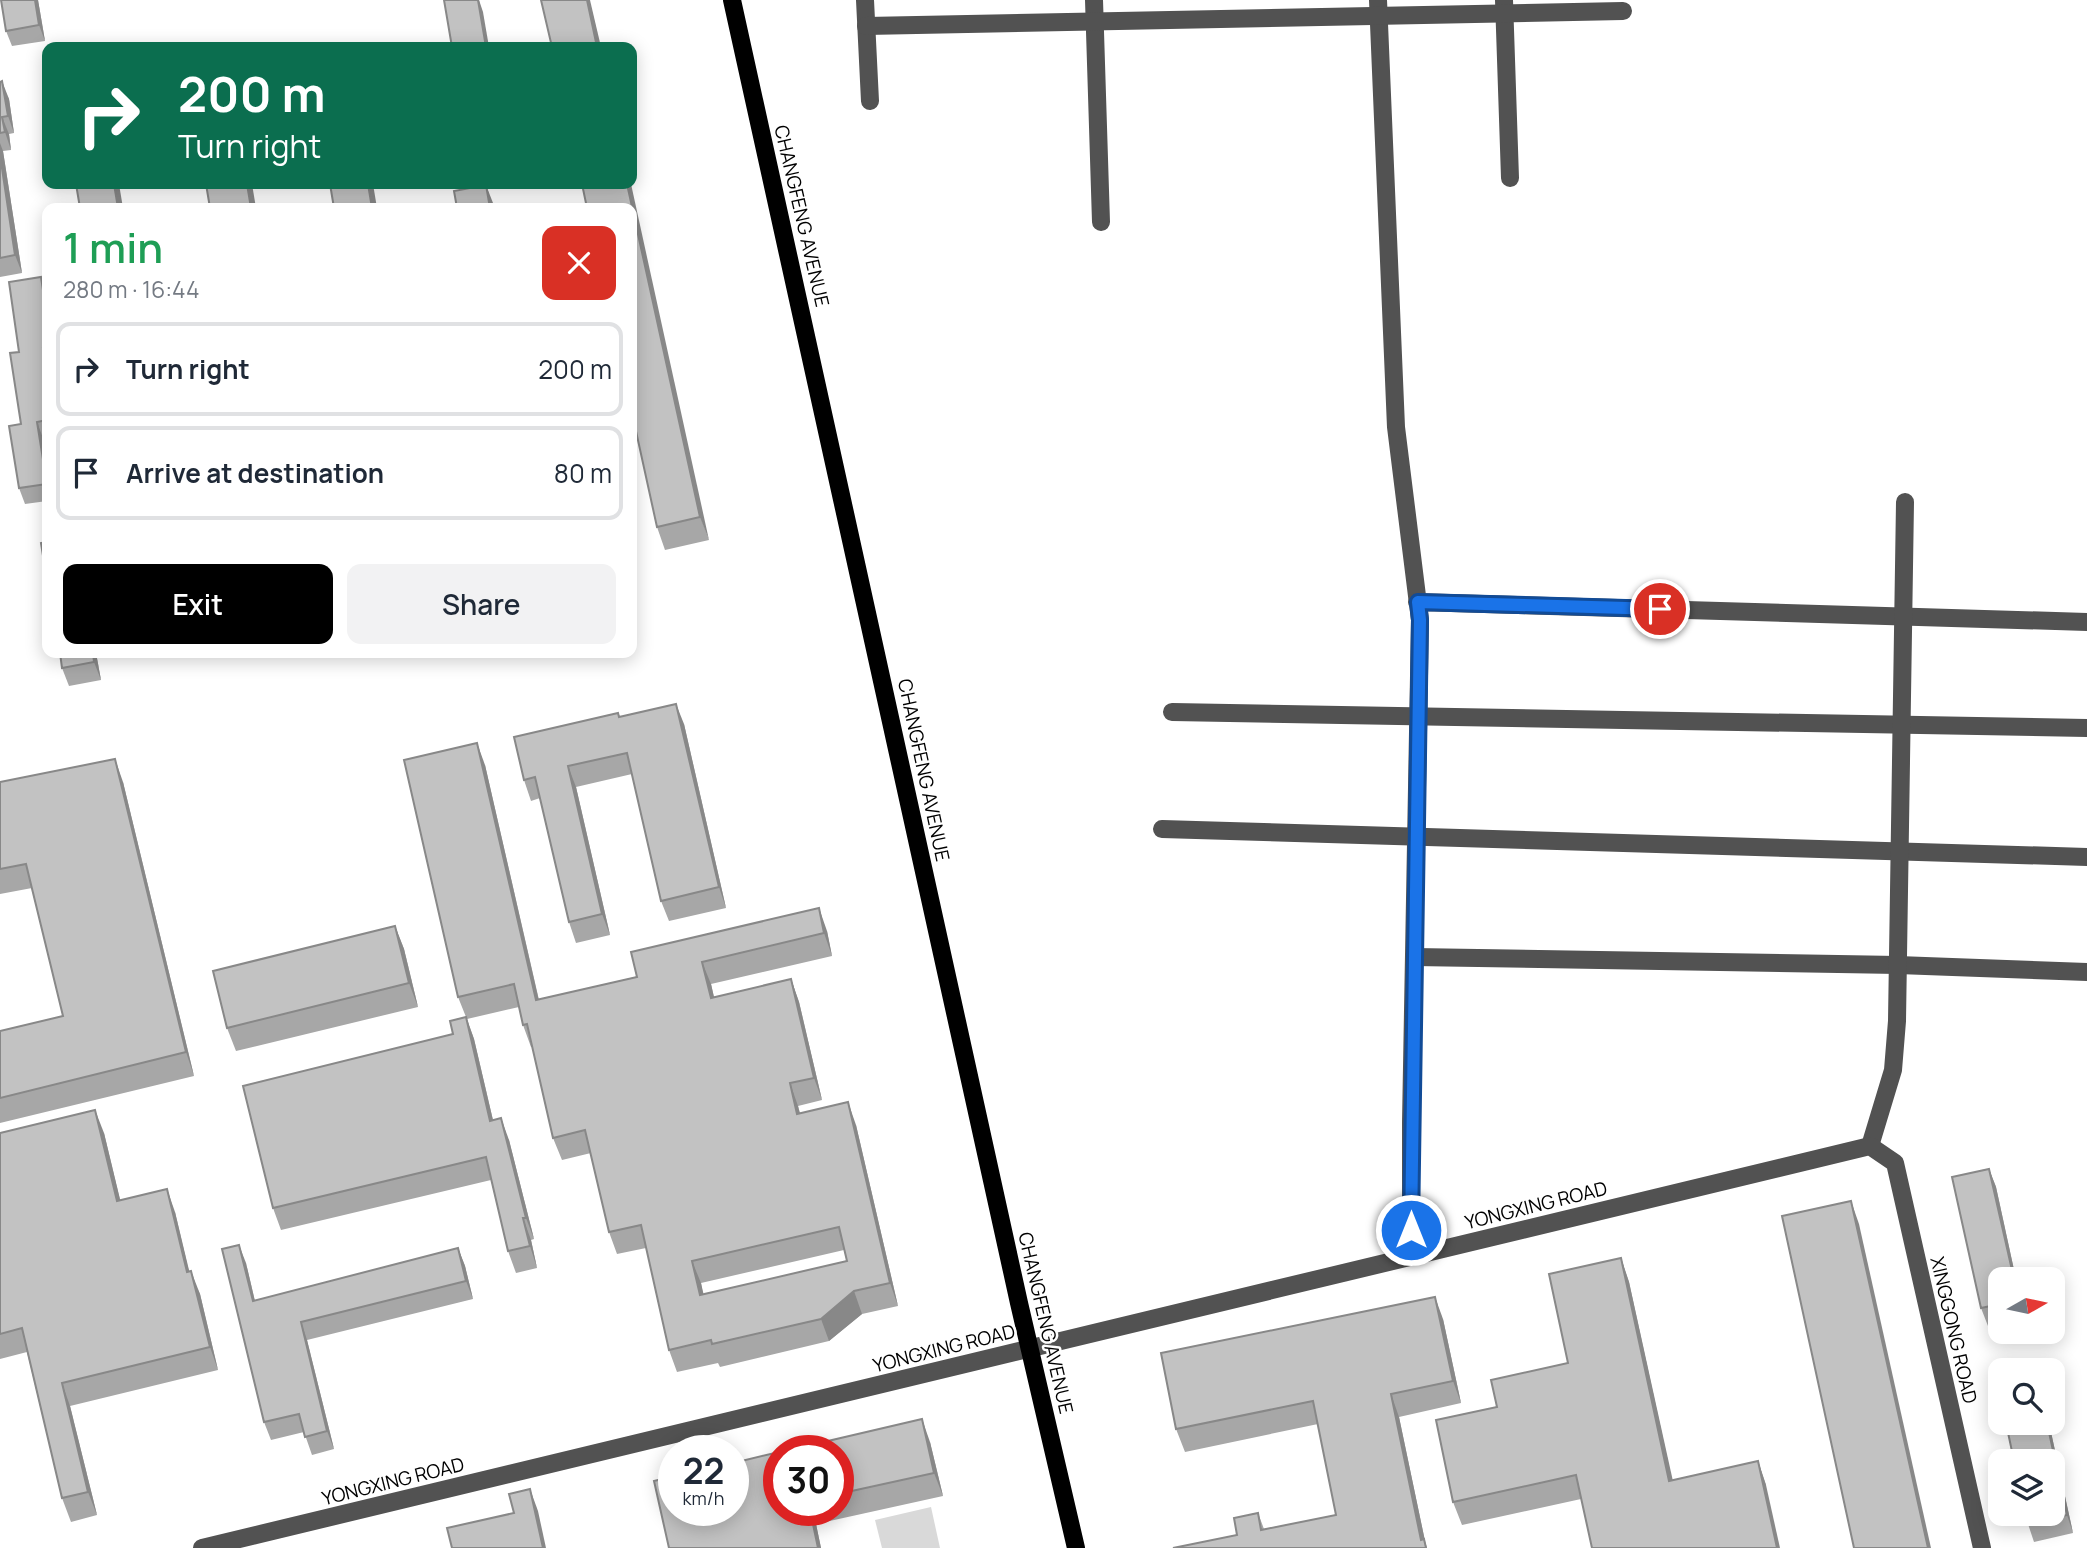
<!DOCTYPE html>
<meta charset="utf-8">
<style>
body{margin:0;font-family:Manrope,sans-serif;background:#f2f2f3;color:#1f2937;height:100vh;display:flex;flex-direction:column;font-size:26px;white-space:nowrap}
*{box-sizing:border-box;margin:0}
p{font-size:23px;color:#747a83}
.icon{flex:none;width:38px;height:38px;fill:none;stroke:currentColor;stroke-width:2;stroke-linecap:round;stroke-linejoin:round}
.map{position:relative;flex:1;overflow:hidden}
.drawer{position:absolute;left:42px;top:203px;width:595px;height:455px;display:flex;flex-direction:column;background:#fff;border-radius:14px;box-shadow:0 4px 18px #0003}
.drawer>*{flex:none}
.top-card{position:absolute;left:42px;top:42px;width:595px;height:147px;border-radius:14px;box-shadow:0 4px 18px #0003;background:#0b6e4f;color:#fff;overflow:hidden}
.needle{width:46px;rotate:81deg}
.tools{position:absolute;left:1988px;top:1267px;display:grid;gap:14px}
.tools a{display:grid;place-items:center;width:77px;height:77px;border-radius:14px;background:#fff;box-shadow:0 4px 18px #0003;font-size:35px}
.speed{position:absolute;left:658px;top:1435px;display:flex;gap:14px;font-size:35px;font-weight:700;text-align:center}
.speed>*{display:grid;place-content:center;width:91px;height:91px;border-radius:50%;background:#fff;box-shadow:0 4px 18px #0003;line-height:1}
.speed small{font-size:18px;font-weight:400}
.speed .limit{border:10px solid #d22;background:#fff;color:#111}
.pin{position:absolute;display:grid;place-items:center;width:60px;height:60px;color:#fff;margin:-30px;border:4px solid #fff;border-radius:50%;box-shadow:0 2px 7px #0007}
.me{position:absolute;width:77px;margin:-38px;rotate:0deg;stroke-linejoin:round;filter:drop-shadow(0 0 5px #0008)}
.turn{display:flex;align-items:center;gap:24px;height:147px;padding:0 21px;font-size:32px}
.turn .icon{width:91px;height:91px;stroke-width:2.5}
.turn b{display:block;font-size:49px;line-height:60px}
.round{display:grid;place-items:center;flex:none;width:74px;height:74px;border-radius:14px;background:#f2f2f3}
.summary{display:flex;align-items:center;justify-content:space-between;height:119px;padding:0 21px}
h1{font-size:42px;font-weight:600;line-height:52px;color:#1e9e55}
.cta{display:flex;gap:14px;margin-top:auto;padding:14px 21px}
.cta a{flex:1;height:80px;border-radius:14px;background:#000;color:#fff;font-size:28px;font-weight:600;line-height:80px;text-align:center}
.cta a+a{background:#f2f2f3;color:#1f2937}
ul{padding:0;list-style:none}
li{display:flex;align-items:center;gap:21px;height:94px;margin:0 14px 10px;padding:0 7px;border:4px solid #e0e1e3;border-radius:14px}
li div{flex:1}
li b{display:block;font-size:26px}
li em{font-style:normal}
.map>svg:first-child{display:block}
.green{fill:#d9d9d9}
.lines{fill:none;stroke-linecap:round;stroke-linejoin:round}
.minor{stroke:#525252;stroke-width:18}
.major{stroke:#000;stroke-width:18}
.wall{fill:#a7a7a7;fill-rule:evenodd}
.shaded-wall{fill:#888}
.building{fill:#c2c2c2;stroke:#888;stroke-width:2;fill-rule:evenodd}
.route-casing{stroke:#114b97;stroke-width:18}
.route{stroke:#1a73e8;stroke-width:12}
.labels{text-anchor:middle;stroke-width:5;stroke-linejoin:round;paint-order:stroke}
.street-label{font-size:19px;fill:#000;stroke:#fff}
</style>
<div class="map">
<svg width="2087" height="1548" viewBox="0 0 2087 1548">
<rect width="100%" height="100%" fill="#fff"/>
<polygon class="green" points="931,1507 940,1548 882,1548 875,1520"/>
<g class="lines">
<g class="minor">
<polyline points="865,0 870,101"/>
<polyline points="1094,0 1101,222"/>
<polyline points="1378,0 1396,427 1420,620 1411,1123 1411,1257"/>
<polyline points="1504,0 1510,178"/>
<polyline points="866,26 1623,11"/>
<polyline points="1417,602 2087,622"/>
<polyline points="1172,712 2087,728"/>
<polyline points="1162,829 2087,857"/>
<polyline points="1414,957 1898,965 2087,972"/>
<polyline points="1870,1146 1893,1070 1897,1021 1905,502"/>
<polyline points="202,1548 1870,1146 1895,1163 1982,1548"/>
</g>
<polyline class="major" points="732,0 1019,1303 1076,1548"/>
</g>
<g class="wall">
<polygon points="1,0 38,0 45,41 12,46 6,31"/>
<polygon points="0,82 9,99 14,133 9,134 11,150 3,151 22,273 0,277"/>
<polygon points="582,184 709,540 665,550 657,527"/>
<polygon points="47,293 47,437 43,438 47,463 47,501 25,504 19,488 21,424 19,352"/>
<polygon points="96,653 101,680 69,686 62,668"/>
<polygon points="618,713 619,717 684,724 726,908 669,921 661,901 632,774 576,787 610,935 576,943 569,922 540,798 531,801 524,780"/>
<path d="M485 765 539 1000 827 931 832 956 711 984 714 997 791 979 799 1002 822 1100 798 1106 800 1113 856 1125 898 1306 862 1314 829 1341 720 1367 718 1363 677 1372 669 1350 646 1248 617 1254 609 1232 591 1153 562 1160 553 1138 533 1047H531L523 1025 519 1007 467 1019 474 1039 493 1120 509 1140 534 1239 531 1240 537 1268 516 1273 508 1251 491 1180 281 1230 273 1208 453 1034 466 1017 458 997ZM844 1250 847 1261 703 1295 701 1283Z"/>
<polygon points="0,782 123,782 194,1076 0,1123 0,1031 63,1016 32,888 0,894"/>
<polygon points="395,926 404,949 418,1007 236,1051 227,1028"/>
<polygon points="0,1133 104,1133 120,1200 175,1212 189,1272 200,1294 218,1370 70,1406 97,1515 71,1522 62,1498 27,1352 0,1359"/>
<polygon points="1989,1169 1996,1187 2016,1279 2000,1279 2000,1323 1988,1326 1981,1308"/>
<polygon points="458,1248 465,1266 473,1299 307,1340 334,1449 312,1455 304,1432 271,1440 264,1422 246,1263 255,1301"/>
<polygon points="1621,1258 1629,1282 1672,1480 1758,1461 1766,1485 1581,1499 1462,1525 1453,1502 1497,1407 1568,1363"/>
<polygon points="1443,1319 1461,1403 1399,1417 1425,1541 1237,1535 1258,1513 1264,1529 1336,1515 1318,1424 1185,1452 1176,1429"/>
<polygon points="2006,1423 2049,1423 2073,1533 2034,1542 2028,1524"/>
<polygon points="930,1442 943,1496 816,1524 821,1548 669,1548 779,1510 838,1510 838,1451"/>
</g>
<g class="shaded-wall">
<polygon points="35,0 38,0 45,41 39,25"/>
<polygon points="478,0 479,0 483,12 489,47 486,47"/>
<polygon points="587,0 590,0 601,47 597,47"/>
<polygon points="2,81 9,99 14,133 8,116"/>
<polygon points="2,117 9,134 11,150 5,132"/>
<polygon points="0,143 3,151 22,273 15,255 0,155"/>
<polygon points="114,184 119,184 123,208 118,208"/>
<polygon points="247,184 252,184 256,208 251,208"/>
<polygon points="368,184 373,184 377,208 372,208"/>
<polygon points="627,184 631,184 709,540 700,517"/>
<polygon points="486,185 493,203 494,208 490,208"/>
<polygon points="41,277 47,293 47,316"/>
<polygon points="43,348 47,360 47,376"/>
<polygon points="37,422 43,438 47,463 47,484"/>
<polygon points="93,653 96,653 101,680 94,662"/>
<polygon points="676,704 684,724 726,908 719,887"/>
<polygon points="477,743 485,765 544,1023 536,1000"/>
<polygon points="115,759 123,782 194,1076 186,1052"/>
<polygon points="568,766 576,787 610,935 602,914"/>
<polygon points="819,908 827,931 832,956 824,933"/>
<polygon points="395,926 404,949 418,1007 409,983"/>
<polygon points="702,962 711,984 719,1020 711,998"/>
<polygon points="791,979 799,1002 822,1100 814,1078"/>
<polygon points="466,1017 474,1039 498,1142 490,1121"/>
<polygon points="790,1083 798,1106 805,1136 797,1114"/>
<polygon points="848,1102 856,1125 898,1306 890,1283"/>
<polygon points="95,1110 104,1133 126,1224 117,1201"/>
<polygon points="501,1118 509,1140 534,1239 526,1218"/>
<polygon points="1989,1169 1996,1187 2016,1279 2014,1279"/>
<polygon points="167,1189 175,1212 195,1295 187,1272"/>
<polygon points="1851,1201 1859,1224 1931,1548 1928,1548"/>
<polygon points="523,1218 531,1240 537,1268 530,1246"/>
<polygon points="239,1245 246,1263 259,1319 253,1301"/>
<polygon points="458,1248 465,1266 473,1299 466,1281"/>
<polygon points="1621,1258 1629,1282 1678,1504 1669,1481"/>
<polygon points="692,1261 701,1283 709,1318 700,1295"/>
<polygon points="191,1271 200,1294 218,1370 210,1347"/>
<polygon points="854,1291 862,1314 829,1341 821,1319"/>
<polygon points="1435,1297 1443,1319 1461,1403 1453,1381"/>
<polygon points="301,1322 307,1340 334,1449 327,1431"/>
<polygon points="62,1383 70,1406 97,1515 88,1492"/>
<polygon points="1391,1394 1399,1417 1425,1541 1427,1548 1424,1548 1421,1540"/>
<polygon points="922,1419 930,1442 943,1496 934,1473"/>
<polygon points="2047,1423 2049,1423 2073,1533 2067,1515"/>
<polygon points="1758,1461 1766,1485 1780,1548 1777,1548"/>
<polygon points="530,1489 538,1511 546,1548 543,1548"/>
<polygon points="810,1510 811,1510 816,1524 821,1548 818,1548"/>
</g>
<g class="building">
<polygon points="1,0 35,0 39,25 6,31"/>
<polygon points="444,0 478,0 486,47 452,47"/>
<polygon points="541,0 587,0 597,47 552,47"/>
<polygon points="2,81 8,116 2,117 5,132 0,133 0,82"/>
<polygon points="0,155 15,255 0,258"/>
<polygon points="76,184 114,184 118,208 80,208"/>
<polygon points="206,184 247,184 251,208 210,208"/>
<polygon points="330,184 368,184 372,208 334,208"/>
<polygon points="582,184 627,184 700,517 657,527 632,413 632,208 587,208"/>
<polygon points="486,185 490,208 457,208 454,191"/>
<polygon points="41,277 47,316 47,347 43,348 47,376 47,420 37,422 47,484 19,488 9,426 21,424 10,353 19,352 9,282"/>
<polygon points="47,542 47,581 41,543"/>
<polygon points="60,653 93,653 94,662 62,668"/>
<polygon points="676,704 719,887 661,901 627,753 568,766 602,914 569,922 535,777 524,780 514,737 618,713 619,717"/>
<path d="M477 743 536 1000 637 977 631 952 819 908 824 933 702 962 711 998 791 979 814 1078 790 1083 797 1114 848 1102 890 1283 854 1291 821 1319 712 1344 711 1340 669 1350 641 1225 609 1232 585 1130 553 1138 527 1024 523 1025 514 984 458 997 404 760ZM839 1227 847 1261 700 1295 692 1261Z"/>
<polygon points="115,759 186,1052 0,1098 0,1031 63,1016 26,864 0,869 0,782"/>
<polygon points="395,926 409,983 227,1028 213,971"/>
<polygon points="466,1017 490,1121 501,1118 526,1218 523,1218 530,1246 508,1251 486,1157 273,1208 243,1086 453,1034 450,1021"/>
<polygon points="95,1110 117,1201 167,1189 187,1272 191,1271 210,1347 62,1383 88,1492 62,1498 22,1328 0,1334 0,1133"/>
<polygon points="1989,1169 2014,1279 2000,1279 2000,1304 1981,1308 1952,1177"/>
<polygon points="1851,1201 1928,1548 1854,1548 1782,1216"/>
<polygon points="239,1245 253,1301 458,1248 466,1281 301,1322 327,1431 305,1437 299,1414 264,1422 222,1249"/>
<polygon points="1621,1258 1669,1481 1758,1461 1777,1548 1592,1548 1576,1475 1453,1502 1436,1420 1497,1407 1491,1380 1568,1363 1549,1274"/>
<polygon points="1435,1297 1453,1381 1391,1394 1421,1540 1424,1539 1426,1548 1173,1548 1237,1535 1234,1518 1258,1513 1261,1530 1336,1515 1313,1401 1176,1429 1161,1353"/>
<polygon points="922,1419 934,1473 838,1494 838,1451 785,1451"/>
<polygon points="2006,1423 2047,1423 2067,1515 2028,1524 2026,1514 2053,1514 2053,1461 2014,1461"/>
<polygon points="779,1452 779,1510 810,1510 818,1548 669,1548 654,1481 674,1476 674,1510 733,1510 733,1463"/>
<polygon points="530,1489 543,1548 452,1548 447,1528 514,1513 509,1494"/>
</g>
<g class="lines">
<g class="route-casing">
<polyline id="route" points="1411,1230 1420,620 1418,602 1660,609"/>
</g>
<use href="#route" class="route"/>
</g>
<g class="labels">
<g class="street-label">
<text transform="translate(802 216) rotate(77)" y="7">CHANGFENG AVENUE</text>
<text transform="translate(924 770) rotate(78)" y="7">CHANGFENG AVENUE</text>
<text transform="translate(1536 1205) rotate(-14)" y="7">YONGXING ROAD</text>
<text transform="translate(1046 1323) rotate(77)" y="7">CHANGFENG AVENUE</text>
<text transform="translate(1954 1330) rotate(77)" y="7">XINGGONG ROAD</text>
<text transform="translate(944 1348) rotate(-14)" y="7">YONGXING ROAD</text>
<text transform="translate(393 1481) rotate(-14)" y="7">YONGXING ROAD</text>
</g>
</g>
</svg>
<div class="tools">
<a><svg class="needle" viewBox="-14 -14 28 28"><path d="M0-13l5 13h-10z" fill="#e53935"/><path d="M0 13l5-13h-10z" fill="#747a83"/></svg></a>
<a><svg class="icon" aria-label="search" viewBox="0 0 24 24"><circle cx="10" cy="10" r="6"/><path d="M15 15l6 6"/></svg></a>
<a><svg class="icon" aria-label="layers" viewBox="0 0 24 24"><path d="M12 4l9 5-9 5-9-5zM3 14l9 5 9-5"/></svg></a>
</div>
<div class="speed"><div>22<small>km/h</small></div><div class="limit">30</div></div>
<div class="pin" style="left:1660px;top:609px;background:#d93025"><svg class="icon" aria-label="arrive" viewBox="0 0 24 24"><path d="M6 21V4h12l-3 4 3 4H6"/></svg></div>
<svg class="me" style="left:1411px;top:1230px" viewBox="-20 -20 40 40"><circle r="17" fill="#1a73e8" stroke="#fff" stroke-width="3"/><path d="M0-11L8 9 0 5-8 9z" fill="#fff"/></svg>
<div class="top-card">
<div class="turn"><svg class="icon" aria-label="right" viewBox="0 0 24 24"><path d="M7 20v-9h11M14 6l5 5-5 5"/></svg><div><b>200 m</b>Turn right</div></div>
</div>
<section class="drawer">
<div class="summary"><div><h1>1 min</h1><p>280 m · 16:44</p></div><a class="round" style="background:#d93025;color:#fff"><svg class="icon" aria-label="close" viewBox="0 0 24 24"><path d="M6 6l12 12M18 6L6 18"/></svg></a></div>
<ul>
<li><svg class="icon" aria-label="right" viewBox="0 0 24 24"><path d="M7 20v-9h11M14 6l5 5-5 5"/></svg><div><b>Turn right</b></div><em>200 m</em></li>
<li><svg class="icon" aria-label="arrive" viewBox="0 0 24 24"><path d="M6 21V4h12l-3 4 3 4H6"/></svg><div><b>Arrive at destination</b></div><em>80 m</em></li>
</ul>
<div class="cta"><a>Exit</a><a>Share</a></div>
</section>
</div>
